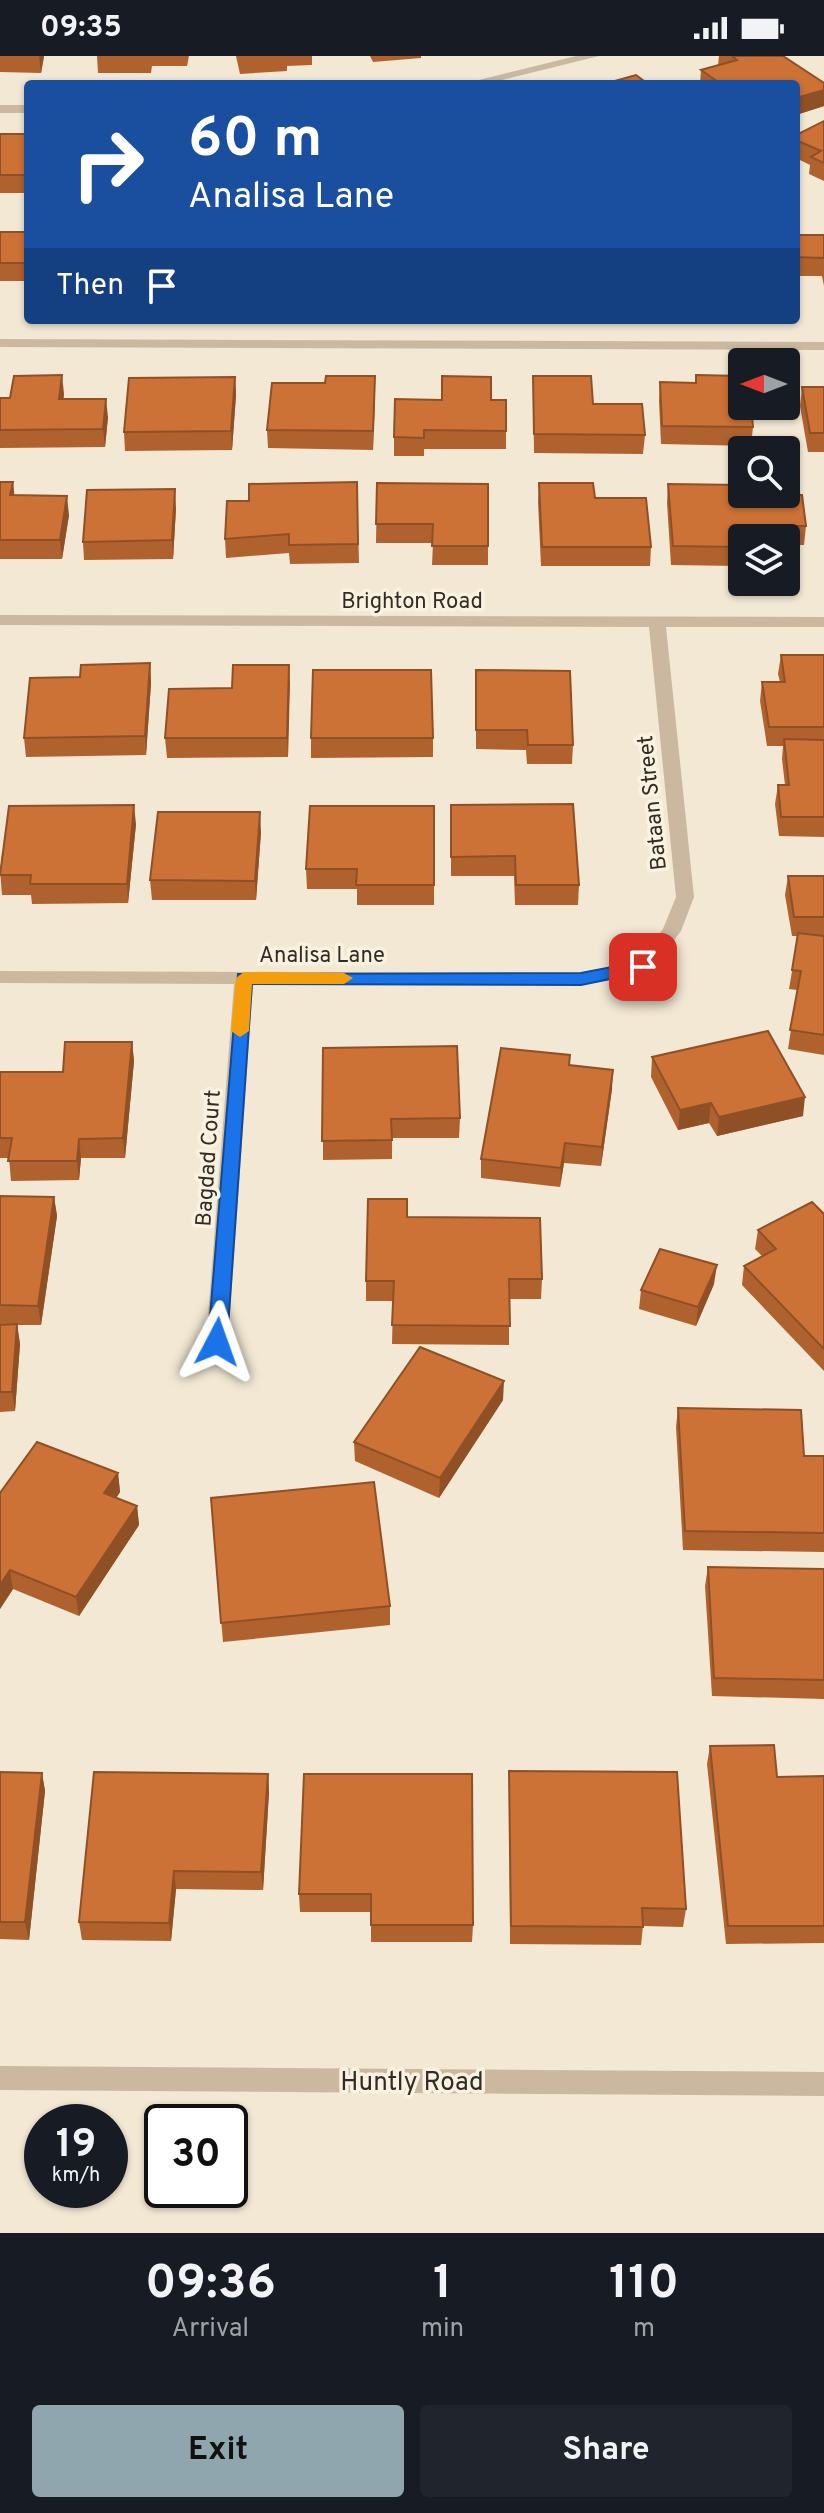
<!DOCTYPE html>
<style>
body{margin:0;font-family:Overpass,sans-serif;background:#20242c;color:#f1f3f6;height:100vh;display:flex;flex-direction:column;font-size:30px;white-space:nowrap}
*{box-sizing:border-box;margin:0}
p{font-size:26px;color:#9ea1a6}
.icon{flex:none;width:44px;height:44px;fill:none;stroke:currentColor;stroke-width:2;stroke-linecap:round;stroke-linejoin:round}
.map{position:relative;height:2177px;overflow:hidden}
.side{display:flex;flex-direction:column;background:#171b24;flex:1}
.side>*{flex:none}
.banner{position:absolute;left:24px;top:24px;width:776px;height:244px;border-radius:8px;box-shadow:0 2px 6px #0004;background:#1a4fa0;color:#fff;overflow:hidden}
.needle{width:52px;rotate:270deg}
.controls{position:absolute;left:728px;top:292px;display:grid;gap:16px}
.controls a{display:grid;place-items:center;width:72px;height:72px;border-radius:8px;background:#171b24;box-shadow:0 2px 6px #0004;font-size:40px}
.speed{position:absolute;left:24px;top:2048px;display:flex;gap:16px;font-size:40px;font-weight:700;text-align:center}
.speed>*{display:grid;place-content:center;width:104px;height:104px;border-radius:50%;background:#171b24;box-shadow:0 2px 6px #0004;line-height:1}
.speed small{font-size:20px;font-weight:400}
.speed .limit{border:4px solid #111;border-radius:12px;background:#fff;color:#111}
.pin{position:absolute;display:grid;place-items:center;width:68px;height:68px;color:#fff;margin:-34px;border-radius:16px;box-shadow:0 4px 12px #0006}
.me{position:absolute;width:88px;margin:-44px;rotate:4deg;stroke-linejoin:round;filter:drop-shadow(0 0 6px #0008)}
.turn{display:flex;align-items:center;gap:28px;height:168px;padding:0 32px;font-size:36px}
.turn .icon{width:104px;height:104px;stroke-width:2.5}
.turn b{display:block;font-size:56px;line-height:68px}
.then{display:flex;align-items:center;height:76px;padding:0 32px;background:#0003;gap:16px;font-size:30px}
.eta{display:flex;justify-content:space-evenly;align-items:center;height:136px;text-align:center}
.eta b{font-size:48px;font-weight:700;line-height:56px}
.cta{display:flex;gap:16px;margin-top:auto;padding:16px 32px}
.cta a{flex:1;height:92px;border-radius:8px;background:#8fa6ae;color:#111;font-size:32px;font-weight:700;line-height:92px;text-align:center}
.cta a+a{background:#20242c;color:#f1f3f6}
.status{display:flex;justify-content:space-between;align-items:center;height:56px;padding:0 40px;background:#171b24;direction:ltr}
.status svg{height:22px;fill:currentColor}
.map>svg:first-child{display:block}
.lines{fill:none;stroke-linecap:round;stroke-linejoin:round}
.minor{fill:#cab9a0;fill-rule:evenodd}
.wall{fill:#b0622e}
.shaded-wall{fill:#905026}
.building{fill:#cd7236;stroke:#905026;stroke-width:2}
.route{fill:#1a73e8;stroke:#114b97;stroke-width:2}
.slow{fill:#f59e0b}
.labels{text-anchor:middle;stroke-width:7;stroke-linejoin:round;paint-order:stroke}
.street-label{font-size:22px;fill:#332b24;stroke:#faf2e0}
.near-street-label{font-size:26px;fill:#332b24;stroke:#faf2e0}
</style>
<div class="status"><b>09:35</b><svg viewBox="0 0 49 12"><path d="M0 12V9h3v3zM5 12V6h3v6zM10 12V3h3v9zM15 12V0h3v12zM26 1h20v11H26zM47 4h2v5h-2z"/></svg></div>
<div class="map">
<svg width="824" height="2177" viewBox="0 0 824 2177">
<rect width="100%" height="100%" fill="#f2e8d4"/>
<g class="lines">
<g class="minor">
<polygon points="576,0 599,0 486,28 463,28"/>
<rect x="0" y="49" width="28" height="8"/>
<polygon points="0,283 824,286 824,294 0,291"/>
<polygon points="0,559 824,561 824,571 666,571 694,841 681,875 650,915 581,929 253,928 228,1286 225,1292 209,1292 206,1286 234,928 0,927 0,915 581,917 637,906 663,873 676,841 649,571 0,569"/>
<polygon points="0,2010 824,2016 824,2040 0,2034"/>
</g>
</g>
<g class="wall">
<polygon points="0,0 44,0 41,17 0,16"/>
<polygon points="97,0 189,0 187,10 152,10 151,17 98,17"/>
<polygon points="236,0 312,0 312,9 287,10 287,15 240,18"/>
<polygon points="370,0 421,0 421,2 373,6"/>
<polygon points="719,0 783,0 824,27 824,50 796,59 796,28 700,28 701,14 718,9"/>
<polygon points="824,65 824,125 809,118 810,109 796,102 796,79"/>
<rect x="0" y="78" width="28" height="59"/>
<rect x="0" y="176" width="28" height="49"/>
<polygon points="796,179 824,179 824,230 822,220 796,220"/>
<polygon points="696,319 753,371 751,390 661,388 659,345 660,326 695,327"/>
<polygon points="533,320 593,348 645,379 643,398 534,397"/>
<polygon points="235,321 236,339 232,394 125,395 124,376"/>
<polygon points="802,331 824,331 824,396 808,396 800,350"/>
<polygon points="64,338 63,343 108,361 105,391 0,392 0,342"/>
<polygon points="375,339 373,394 268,392 267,374"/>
<polygon points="491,344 506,375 506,393 424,393 424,400 394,400 394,381"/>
<polygon points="0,426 13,426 14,439 69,459 62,503 0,503"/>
<polygon points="357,426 359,507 290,508 289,497 226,502 225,483 249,445"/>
<polygon points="377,427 488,490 488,509 432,509 433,487 376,487"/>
<polygon points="539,427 595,442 651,491 650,510 541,510 538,446"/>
<polygon points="668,428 806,470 804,489 786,489 786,482 742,482 742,498 740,498 739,510 671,509 667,447"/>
<polygon points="176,452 173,503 84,504 83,486"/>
<polygon points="781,599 824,599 824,781 779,780 775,748 778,729 785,729 782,703 783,690 767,690 760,645 762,626 780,626 778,618"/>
<polygon points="150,607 151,627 146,699 26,701 24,682 80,621"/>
<polygon points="289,609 288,701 167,702 165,682 232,632"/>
<polygon points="476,614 573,689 572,708 527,708 526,694 476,693"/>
<polygon points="311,682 433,682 433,701 311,702"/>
<polygon points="451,749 579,829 578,849 515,849 514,820 451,820"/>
<polygon points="434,750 434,849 357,849 357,833 307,833 306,813"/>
<polygon points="136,768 128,847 32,848 31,839 2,839 0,814"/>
<polygon points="261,776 256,844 152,844 150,824"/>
<polygon points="788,820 824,820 824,999 788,993 797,934 789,933 798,880 792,880 785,839"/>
<polygon points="132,986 134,1005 125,1102 81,1102 79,1124 11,1125 9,1102 0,1102 0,1016 63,1016"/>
<polygon points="323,992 460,1062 459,1082 392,1082 392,1103 323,1104"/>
<polygon points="652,1001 803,1060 717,1080 709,1067 678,1074 651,1021"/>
<polygon points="569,1009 612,1033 601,1110 564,1107 560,1131 481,1122 481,1103"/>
<polygon points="0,1140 54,1141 57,1160 41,1269 17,1269 20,1288 15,1355 0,1356"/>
<polygon points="824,1158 824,1315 742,1229 744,1210 762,1200 755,1193 758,1174"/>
<polygon points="407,1161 542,1223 541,1243 509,1243 509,1289 392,1288 393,1245 366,1245 366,1225"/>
<polygon points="714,1228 696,1270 639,1253 641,1234"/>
<polygon points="503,1344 439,1442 355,1405 354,1386"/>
<polygon points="678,1352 804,1400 824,1400 824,1496 683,1494 676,1371"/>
<polygon points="118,1417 120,1436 116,1442 137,1450 139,1469 79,1560 13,1533 0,1553 0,1437"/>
<polygon points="211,1442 390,1550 390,1569 223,1586"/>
<polygon points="708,1511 824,1513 824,1643 712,1640 705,1530"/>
<polygon points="710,1690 777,1721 824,1720 824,1887 726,1888 707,1708"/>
<polygon points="509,1715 686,1853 683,1871 643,1870 641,1889 510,1888"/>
<polygon points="0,1716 42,1717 45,1735 29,1884 0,1883"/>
<polygon points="268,1718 269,1736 263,1834 176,1833 171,1885 82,1884 79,1866"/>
<polygon points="304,1718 473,1869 472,1886 371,1886 371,1856 300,1856 299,1838"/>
</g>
<g class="shaded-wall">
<polygon points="39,0 44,0 41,17"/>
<polygon points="824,34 824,50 796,59 796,42"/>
<polygon points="62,319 64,338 61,362 59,343"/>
<polygon points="375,320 375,339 373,394 373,375"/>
<polygon points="235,321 236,339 232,394 231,375"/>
<polygon points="106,343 108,361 105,391 103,373"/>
<polygon points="13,426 15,445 10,439"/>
<polygon points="175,433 176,452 173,503 172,484"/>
<polygon points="67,440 69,459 62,503 60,484"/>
<polygon points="150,607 151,627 146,699 145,680"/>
<polygon points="289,609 290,628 288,701 287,682"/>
<polygon points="134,749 136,768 128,847 127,828"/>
<polygon points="260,756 261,776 256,844 255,825"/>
<polygon points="132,986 134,1005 125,1102 123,1082"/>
<polygon points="613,1014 612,1033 601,1110 602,1091"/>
<polygon points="805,1041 803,1060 717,1080 719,1061"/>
<polygon points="711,1047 709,1067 678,1074 680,1054"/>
<polygon points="79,1083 81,1102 79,1124 77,1105"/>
<polygon points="565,1087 564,1107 560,1131 561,1112"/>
<polygon points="54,1141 57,1160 41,1269 38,1250"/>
<polygon points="717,1209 714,1228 696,1270 698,1251"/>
<polygon points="17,1268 20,1288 15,1355 12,1336"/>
<polygon points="504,1325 503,1344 439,1442 440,1422"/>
<polygon points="118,1417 120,1436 107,1456 104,1437"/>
<polygon points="137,1450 139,1469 79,1560 76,1541"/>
<polygon points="10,1514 13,1533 0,1553 0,1529"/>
<polygon points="42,1717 45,1735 29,1884 25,1866"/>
<polygon points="268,1718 269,1736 263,1834 261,1816"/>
<polygon points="174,1815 176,1833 171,1885 169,1867"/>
</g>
<g class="building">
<polygon points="732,0 783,0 824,27 824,34 796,42 796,28 721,28 701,14 737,4"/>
<polygon points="636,19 648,28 604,28"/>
<polygon points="824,65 824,107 811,101 821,95 796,84 796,79"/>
<rect x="0" y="78" width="28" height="41"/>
<rect x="0" y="176" width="28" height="31"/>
<polygon points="796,179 824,179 824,202 796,201"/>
<polygon points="62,319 59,343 106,343 103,373 0,374 0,342 10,342 14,320"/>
<polygon points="696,319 742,320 742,350 751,350 753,371 662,370 660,326 696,327"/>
<polygon points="326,320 375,320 373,375 267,374 272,327 325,327"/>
<polygon points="442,320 491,321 491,344 506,344 506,375 424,374 424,382 394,381 395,343 442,344"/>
<polygon points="533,320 591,320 593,348 642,348 645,379 534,378"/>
<polygon points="235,321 231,375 124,376 129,322"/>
<polygon points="802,331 824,331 824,377 810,377"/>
<polygon points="0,426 13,426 10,439 67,440 60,484 0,484"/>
<polygon points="357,426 358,488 289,489 289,478 225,483 227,445 249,445 249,428"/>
<polygon points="377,427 488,428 488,490 432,490 433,468 376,468"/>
<polygon points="539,427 593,427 595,442 646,442 651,491 542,491"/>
<polygon points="668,428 742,429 742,438 802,439 806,470 784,470 784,480 739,479 740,491 673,490"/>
<polygon points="175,433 172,484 83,486 87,434"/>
<polygon points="781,599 824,599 824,671 769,671 762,626 785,626"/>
<polygon points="150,607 145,680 24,682 30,622 80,621 81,609"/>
<polygon points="233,609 289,609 287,682 165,682 169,633 232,632"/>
<polygon points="313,614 431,614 433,682 311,682"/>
<polygon points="476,614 570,615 573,689 528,689 527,674 476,674"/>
<polygon points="784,683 824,684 824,761 781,761 778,729 789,729"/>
<polygon points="573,748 579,829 516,829 515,800 451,801 451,749"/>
<polygon points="134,749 127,828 30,828 31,819 0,819 9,750"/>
<polygon points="310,750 434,750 434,829 356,829 357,813 306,813"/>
<polygon points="158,756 260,756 255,825 150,824"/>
<polygon points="788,820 824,820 824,861 794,861"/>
<polygon points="798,877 824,880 824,979 790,974 801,915 792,914"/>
<polygon points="768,975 805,1041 719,1061 711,1047 680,1054 652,1001"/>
<polygon points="65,986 132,986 123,1082 79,1083 77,1105 8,1105 12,1082 0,1082 0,1016 63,1016"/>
<polygon points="457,990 460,1062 391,1063 392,1084 322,1085 323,992"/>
<polygon points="501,992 570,999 569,1009 613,1014 602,1091 565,1087 561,1112 481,1103"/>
<polygon points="0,1140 54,1141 38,1250 0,1249"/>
<polygon points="368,1143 407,1143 407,1161 540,1162 542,1223 509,1223 510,1270 392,1269 394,1225 366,1225"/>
<polygon points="812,1146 824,1158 824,1293 744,1210 776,1193 758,1174"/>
<polygon points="660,1193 717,1209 698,1251 641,1234"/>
<polygon points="17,1268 12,1336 0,1336 0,1269"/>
<polygon points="420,1291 504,1325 440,1422 354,1386"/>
<polygon points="678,1352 801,1354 804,1400 824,1400 824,1477 685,1475"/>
<polygon points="37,1386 118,1417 104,1437 137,1450 76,1541 10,1514 0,1529 0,1437"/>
<polygon points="374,1426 390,1550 221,1567 211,1442"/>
<polygon points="708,1511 824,1513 824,1624 714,1622"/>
<polygon points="774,1689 777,1721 824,1720 824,1870 728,1870 710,1690"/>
<polygon points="509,1715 677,1716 686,1853 642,1852 643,1871 511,1870"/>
<polygon points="0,1716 42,1717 25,1866 0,1866"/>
<polygon points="94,1716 268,1718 261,1816 174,1815 169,1867 79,1866"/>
<polygon points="304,1718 472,1718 473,1869 371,1869 371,1838 299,1838"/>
</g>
<polygon class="route" points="643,905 652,911 649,915 581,929 252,928 227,1286 217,1293 211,1291 208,1286 238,918 581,917"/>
<polygon class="slow" points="244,916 344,917 353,922 344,928 252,928 249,975 240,981 231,975 236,922"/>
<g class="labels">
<g class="street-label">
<text x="412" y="552">Brighton Road</text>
<text transform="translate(651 747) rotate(-96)" y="8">Bataan Street</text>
<text x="322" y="906">Analisa Lane</text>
<text transform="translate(207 1102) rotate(-86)" y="8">Bagdad Court</text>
</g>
<g class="near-street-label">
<text x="412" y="2034">Huntly Road</text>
</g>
</g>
</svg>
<div class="controls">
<a><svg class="needle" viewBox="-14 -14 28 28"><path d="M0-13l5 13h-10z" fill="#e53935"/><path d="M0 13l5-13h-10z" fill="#9ea1a6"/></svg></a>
<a><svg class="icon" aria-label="search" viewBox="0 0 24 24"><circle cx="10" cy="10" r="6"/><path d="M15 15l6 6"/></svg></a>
<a><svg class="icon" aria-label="layers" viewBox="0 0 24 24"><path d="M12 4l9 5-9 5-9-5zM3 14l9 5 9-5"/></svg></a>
</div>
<div class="speed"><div>19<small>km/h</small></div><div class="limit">30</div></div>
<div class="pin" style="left:643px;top:911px;background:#d93025"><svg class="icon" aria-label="arrive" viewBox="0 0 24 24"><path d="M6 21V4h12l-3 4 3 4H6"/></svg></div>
<svg class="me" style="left:217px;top:1286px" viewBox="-20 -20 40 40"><path d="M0-17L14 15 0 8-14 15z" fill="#1a73e8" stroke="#fff" stroke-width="4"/></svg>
<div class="banner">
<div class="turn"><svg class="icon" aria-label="right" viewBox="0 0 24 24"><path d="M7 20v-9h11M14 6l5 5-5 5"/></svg><div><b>60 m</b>Analisa Lane</div></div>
<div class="then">Then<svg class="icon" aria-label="arrive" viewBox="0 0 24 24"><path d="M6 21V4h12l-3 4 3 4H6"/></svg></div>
</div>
</div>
<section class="side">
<div class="eta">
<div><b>09:36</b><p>Arrival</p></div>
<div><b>1</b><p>min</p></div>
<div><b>110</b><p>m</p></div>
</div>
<div class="cta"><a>Exit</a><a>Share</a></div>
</section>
